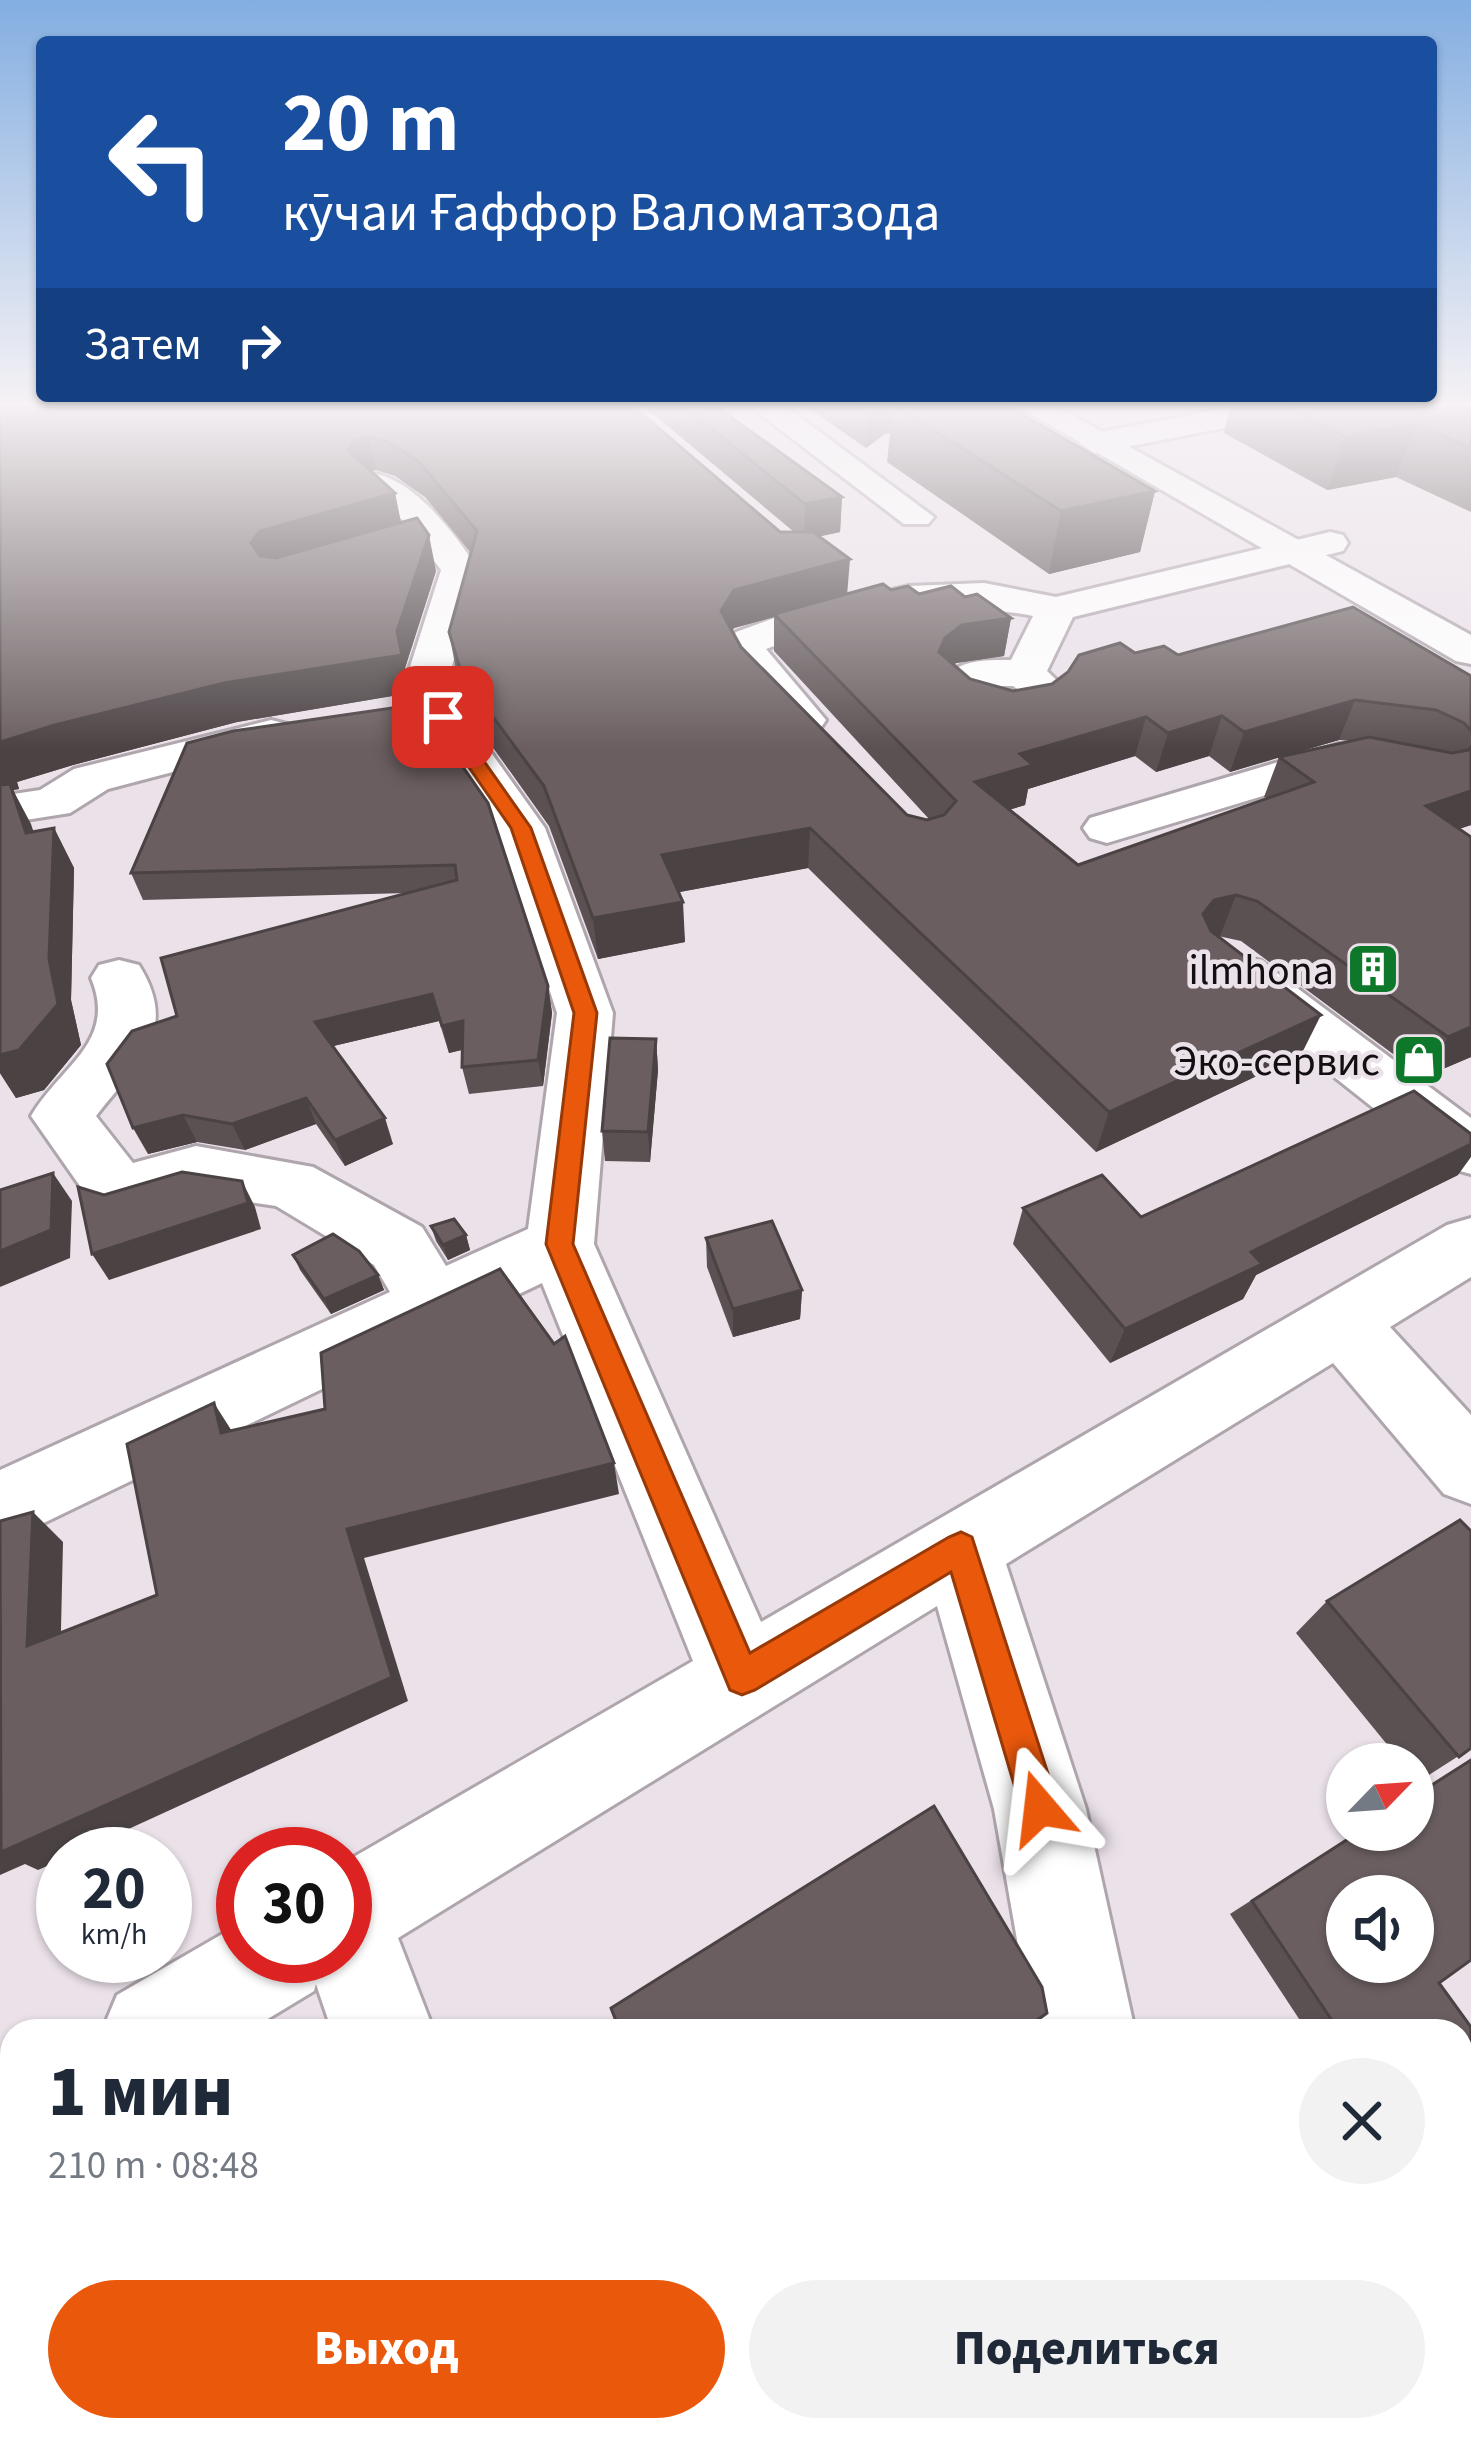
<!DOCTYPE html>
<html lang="ru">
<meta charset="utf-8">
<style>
body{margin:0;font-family:"Source Sans 3",sans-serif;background:#f2f2f3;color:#1f2937;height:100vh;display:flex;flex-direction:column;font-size:45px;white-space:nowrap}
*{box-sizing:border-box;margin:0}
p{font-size:39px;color:#747a83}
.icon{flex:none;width:66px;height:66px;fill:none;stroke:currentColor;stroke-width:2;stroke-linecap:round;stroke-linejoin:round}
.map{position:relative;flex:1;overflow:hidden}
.details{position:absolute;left:0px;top:2019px;width:1473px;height:423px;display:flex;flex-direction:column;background:#fff;border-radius:36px 36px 0 0;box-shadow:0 3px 9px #0004}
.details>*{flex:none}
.banner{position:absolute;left:36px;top:36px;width:1401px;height:366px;border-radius:12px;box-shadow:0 3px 9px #0004;background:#1a4fa0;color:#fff;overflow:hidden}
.needle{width:78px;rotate:65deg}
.tools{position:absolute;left:1326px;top:1743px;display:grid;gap:24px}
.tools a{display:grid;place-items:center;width:108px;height:108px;border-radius:50%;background:#fff;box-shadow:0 3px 9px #0004;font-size:60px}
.speed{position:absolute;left:36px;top:1827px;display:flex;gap:24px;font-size:60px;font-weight:700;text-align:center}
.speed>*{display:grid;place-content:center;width:156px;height:156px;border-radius:50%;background:#fff;box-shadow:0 3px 9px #0004;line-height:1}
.speed small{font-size:30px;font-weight:400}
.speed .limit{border:18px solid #d22;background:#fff;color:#111}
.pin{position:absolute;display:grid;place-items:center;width:102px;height:102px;color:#fff;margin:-51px;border-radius:24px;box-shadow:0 6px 18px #0006}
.me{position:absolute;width:132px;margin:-66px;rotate:343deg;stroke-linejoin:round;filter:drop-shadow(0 0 9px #0008)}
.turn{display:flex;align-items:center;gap:42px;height:252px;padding:0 48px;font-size:54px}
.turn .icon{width:156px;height:156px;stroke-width:2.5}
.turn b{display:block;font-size:84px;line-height:102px}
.then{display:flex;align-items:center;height:114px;padding:0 48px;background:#0003;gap:24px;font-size:45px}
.round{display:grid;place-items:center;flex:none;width:126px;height:126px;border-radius:63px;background:#f2f2f3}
.summary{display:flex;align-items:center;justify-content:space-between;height:204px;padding:0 48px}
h1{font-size:72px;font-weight:800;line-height:90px}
.button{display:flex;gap:24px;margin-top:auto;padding:24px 48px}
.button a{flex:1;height:138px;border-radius:72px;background:#ea580c;color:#fff;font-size:48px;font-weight:800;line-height:138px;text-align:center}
.button a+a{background:#f2f2f3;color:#1f2937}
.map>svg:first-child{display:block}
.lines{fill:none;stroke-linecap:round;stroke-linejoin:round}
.minor-casing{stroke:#afa5ad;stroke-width:6}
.highway-casing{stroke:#afa5ad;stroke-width:6}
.minor{fill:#fff;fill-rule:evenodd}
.highway{fill:#fff;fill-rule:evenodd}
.wall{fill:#5b5153;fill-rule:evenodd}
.shaded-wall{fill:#4a4243}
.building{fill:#6a5e60;stroke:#4a4243;stroke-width:3;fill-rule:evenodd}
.route{fill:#ea580c;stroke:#983908;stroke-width:3}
.labels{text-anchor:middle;stroke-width:9;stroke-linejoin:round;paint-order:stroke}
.poi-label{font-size:42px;fill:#120e11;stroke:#ebe1e9;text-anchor:end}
</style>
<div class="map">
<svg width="1471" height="2440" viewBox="0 0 1471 2440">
<rect width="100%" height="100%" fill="#ebe1e9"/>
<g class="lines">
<g class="minor-casing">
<g id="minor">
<polygon points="751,407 786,407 934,517 928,524 904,524"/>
<polygon points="1234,407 1300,407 1285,416 1095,453 1079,443 1095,433"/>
<path d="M377 474C420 485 455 535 479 570L451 670 465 716 545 828 613 1013 594 1244 761 1622 1447 1225 1471 1218V1277L1390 1327 1471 1415V1504L1444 1494 1333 1363 1006 1564 1086 1809 1135 2031H1033L994 1809 937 1606 398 1938 434 2031H332L316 1984 314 1991 248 2031H102L117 1995 243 1922V1956H345V1862L693 1661 542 1283 0 1544V1470L390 1292 374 1265 276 1206 196 1194 119 1217 96 1209 31 1116C60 1066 118 1042 91 978L99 965 119 960 139 965C181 1032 136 1064 96 1116L133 1163 196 1146 313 1167 422 1227 446 1266 528 1229 557 1013 497 828 421 717 409 670 441 570 406 523 360 484 365 477Z"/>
<path d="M1330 532 1343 535 1348 543 1343 551 1073 617 1047 671 1067 690C1048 744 965 730 938 690 950 659 982 660 1011 660L1033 616C942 598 853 617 766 649L826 720 820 729C810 732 801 735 791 730 775 722 729 665 725 647L736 632 774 618 909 586 984 583 1056 597ZM987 686H1013L1023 693 997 699 981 689Z"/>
<polygon points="271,720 287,724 293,733 287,742 108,789 70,813 0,824 0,796 40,790 74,769"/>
<polygon points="1339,744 1373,749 1380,759 1373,769 1342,772 1107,843 1090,838 1083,828 1090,818"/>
<polygon points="1241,956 1261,961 1471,1118 1471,1174 1449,1168 1221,987 1213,974 1221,961"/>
<polygon points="12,2062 12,2170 0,2175 0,2067"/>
<polygon points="468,2430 586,2430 590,2440 470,2440"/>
<polygon points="1011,2430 1131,2430 1135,2440 1015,2440"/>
<polygon points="1219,2430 1339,2430 1343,2440 1223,2440"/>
</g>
</g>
<g class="highway-casing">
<polygon id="highway" points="1019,407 1057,407 1471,635 1471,664 1456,661"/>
</g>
<use href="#minor" class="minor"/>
<use href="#highway" class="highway"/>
</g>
<g class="wall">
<path d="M0 407H634L780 532H794L645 407H727L723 412 842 497 840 532 819 536 847 594 891 590 965 597 1011 618 1004 656 956 663 954 665 970 679 1013 691 1052 684 1135 653 1471 676V825L1459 829 1471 1057 1424 1077 1241 941 1218 936 1301 1055 1096 1152 808 868 679 892 685 942 598 959 549 826 469 714 456 670 449 632 471 553 425 497 395 476 376 470 371 471 395 493 401 523 436 571 405 668 410 693 237 722 73 765 17 782 19 789 13 790 33 831 54 828 74 868 71 1000 81 1045 44 1090 16 1098 0 1073ZM774 617V651L929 819 907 815 741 647 732 631 734 628ZM1339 740 1351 741 1285 756ZM1135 756 1156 772 1209 756 1230 772 1279 757 1264 797 1267 798 1078 865 1009 810 1025 805 1028 789Z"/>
<polygon points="807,407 1009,407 1155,491 1140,552 1049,574 887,462 890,433 885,434 866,448"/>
<polygon points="1230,407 1471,407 1471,512 1396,477 1327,490 1224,433"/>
<polygon points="419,704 548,986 552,1013 543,1086 469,1094 462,1067 462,1050 449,1053 439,1021 333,1046 393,1144 345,1166 316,1124 245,1150 197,1142 148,1154 177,1016 408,893 143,900 131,873"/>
<polygon points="656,1039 658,1070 650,1162 605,1161 602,1131"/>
<polygon points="1458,1175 1256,1275 1243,1299 1110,1363 1013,1244 1023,1208 1141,1217"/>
<polygon points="431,1226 466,1235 470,1250 448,1260 436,1241"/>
<polygon points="706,1238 802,1290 800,1319 733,1337 707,1267"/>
<polygon points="293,1255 378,1275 384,1290 331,1314 300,1270"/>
<polygon points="1327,1601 1471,1748 1418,1782 1413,1776 1413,1764 1403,1764 1296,1633"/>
<polygon points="1361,1830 1439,1983 1461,2031 1307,2031 1230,1914"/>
</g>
<g class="shaded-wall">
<polygon points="878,407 892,407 890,433 885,434 866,448 868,414"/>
<polygon points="1416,424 1396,477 1327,490 1345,437"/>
<polygon points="369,436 376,470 361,474 348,450 354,440"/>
<polygon points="1155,491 1140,552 1049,574 1061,511"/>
<polygon points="395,493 402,528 271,568 251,543 260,531"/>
<polygon points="842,497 840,532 804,540 805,504"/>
<polygon points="429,535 436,571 405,668 410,693 237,722 73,765 17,782 19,789 13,790 31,824 47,873 0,792 0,742 397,631"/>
<polygon points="850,559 847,596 774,614 774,617 734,628 721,649 721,611 734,590"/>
<polygon points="1011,618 1004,656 956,663 940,677 939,652 945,638 962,625"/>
<polygon points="1355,700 1339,740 1230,772 1244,732"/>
<polygon points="1222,716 1209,756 1156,772 1168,733"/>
<polygon points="1146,717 1135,756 1028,789 1025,805 968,822 975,782 1020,754"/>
<polygon points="1471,791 1471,825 1406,846 1426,806"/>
<polygon points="54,828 74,868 71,1000 81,1045 44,1090 16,1098 0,1073 0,1055 49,959"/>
<polygon points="810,828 808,868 664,895 662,855"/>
<polygon points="1236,895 1220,936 1199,941 1203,914 1214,900"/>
<polygon points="683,902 685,942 598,959 593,918"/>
<polygon points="548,986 552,1013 543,1086 538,1060"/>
<polygon points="432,994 439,1021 325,1048 315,1022"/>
<polygon points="1321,1015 1301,1055 1096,1152 1109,1112"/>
<polygon points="463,1021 469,1048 449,1053 442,1026"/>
<polygon points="1471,1027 1471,1057 1424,1077 1448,1037"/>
<polygon points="656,1039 658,1070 650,1162 648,1132"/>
<polygon points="306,1098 316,1124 245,1150 232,1124"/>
<polygon points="183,1115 197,1142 148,1154 133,1128"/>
<polygon points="385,1118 393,1144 345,1166 335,1140"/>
<polygon points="1471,1144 1471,1157 1458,1175 1256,1275 1243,1299 1110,1363 1125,1329 1251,1252"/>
<polygon points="53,1173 72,1201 70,1258 0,1287 0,1251"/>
<polygon points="242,1181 255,1207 261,1229 109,1280 92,1254"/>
<polygon points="466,1235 470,1250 448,1260 443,1245"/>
<polygon points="378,1275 384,1290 331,1314 324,1299"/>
<polygon points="802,1290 800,1319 733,1337 733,1309"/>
<polygon points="214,1403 235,1436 221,1433"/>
<polygon points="614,1463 619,1494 364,1558 408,1701 74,1854 63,1854 63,1859 38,1870 25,1864 0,1875 0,1841 347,1529"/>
<polygon points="33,1512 63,1542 60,1672 27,1646"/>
<polygon points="416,2430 444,2430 447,2440 419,2440"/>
</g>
<g class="building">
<polygon points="0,407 634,407 780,532 813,532 850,559 734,590 721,611 741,647 907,815 927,820 944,815 956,801 774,614 883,584 891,590 908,586 919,594 951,586 965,597 977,594 1011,618 962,625 945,638 939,652 970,679 1013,691 1052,684 1068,672 1079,655 1120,643 1135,653 1164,646 1178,655 1353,607 1471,676 1471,731 1464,723 1436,710 1355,700 1244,732 1222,716 1168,733 1146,717 1020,754 1033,765 975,782 1078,865 1314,782 1279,757 1369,737 1452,753 1469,750 1471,746 1471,791 1426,806 1471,837 1471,1027 1448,1037 1257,901 1236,895 1214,900 1203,914 1211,931 1321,1015 1109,1112 810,828 662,855 683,902 593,918 544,786 462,675 449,632 477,531 419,462 388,442 369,436 354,440 348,450 395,493 260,531 251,543 260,556 276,558 417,518 429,535 397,631 402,655 224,683 55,725 0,742"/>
<polygon points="684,407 717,407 842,497 805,504"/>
<polygon points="858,407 878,407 868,414"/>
<polygon points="897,407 1009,407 1155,491 1061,511"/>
<polygon points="1288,407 1471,407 1471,448 1416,424 1345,437"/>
<polygon points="419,704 488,803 548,986 538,1060 462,1067 463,1021 442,1026 432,994 315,1022 385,1118 335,1140 306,1098 232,1124 183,1115 133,1128 107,1064 132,1031 177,1016 161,958 457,880 455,865 131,873 187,743 233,731"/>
<polygon points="10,784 26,833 54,828 49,959 58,1004 19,1050 0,1055 0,785"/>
<polygon points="610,1038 656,1039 648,1132 602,1131"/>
<polygon points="1414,1091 1471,1134 1471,1144 1251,1252 1262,1264 1125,1329 1023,1208 1102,1175 1141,1217"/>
<polygon points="182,1172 242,1181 248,1203 92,1254 78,1187 104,1195"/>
<polygon points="53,1173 51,1230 0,1251 0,1190"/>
<polygon points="454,1219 466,1235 443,1245 431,1226"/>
<polygon points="772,1221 802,1290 733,1309 706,1238"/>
<polygon points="333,1234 359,1251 378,1275 324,1299 293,1255"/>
<polygon points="500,1269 554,1344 565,1336 614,1463 347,1529 392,1677 1,1852 0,1521 33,1512 27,1646 157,1595 127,1444 214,1403 221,1433 325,1409 321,1353"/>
<polygon points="1460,1520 1471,1531 1471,1748 1459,1757 1327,1601"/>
<path d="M1471 1760V1960L1439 1983 1471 2027V2105L1461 2112V2031H1339L1252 1901 1362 1830H1413V1797ZM1347 1896H1413V1962H1347Z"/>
<polygon points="934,1806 1042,1987 1047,2013 1022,2031 620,2031 611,2008"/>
<polygon points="12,2397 12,2430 416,2430 419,2440 10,2440 5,2401"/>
</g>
<linearGradient id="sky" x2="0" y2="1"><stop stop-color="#83aee1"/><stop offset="0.54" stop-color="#f6f2f5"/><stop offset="1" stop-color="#f6f2f5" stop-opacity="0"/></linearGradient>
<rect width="1471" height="749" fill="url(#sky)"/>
<polygon class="route" points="443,711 450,713 531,828 597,1013 573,1244 750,1653 949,1537 961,1532 972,1537 1059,1808 1054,1822 1040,1827 1027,1822 1021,1808 951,1572 755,1690 742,1695 730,1690 546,1244 574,1013 511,828 434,717"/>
<defs>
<g id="building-square" transform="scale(2.7)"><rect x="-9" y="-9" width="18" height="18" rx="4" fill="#0d772a" stroke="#ebe1e9"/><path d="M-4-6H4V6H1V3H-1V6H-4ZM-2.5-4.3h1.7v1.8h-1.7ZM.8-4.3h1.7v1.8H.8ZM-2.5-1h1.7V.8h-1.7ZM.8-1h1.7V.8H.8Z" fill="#fff"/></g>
<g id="shop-square" transform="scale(2.7)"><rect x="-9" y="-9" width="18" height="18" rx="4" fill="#0d772a" stroke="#ebe1e9"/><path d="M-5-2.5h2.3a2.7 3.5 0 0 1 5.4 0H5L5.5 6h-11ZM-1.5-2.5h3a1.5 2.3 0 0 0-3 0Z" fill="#fff"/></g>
</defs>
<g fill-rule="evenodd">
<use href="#building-square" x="1373" y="969"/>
<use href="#shop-square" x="1419" y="1060"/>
</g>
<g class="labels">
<g class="poi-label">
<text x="1334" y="984">ilmhona</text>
<text x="1380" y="1075">Эко-сервис</text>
</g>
</g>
</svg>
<div class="tools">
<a><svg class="needle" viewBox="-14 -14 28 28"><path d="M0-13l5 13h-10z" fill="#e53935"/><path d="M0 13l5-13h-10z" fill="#747a83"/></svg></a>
<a><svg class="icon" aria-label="sound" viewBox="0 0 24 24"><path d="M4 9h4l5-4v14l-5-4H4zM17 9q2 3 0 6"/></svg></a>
</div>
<div class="speed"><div>20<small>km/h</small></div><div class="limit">30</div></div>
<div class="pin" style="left:443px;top:717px;background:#d93025"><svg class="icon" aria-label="arrive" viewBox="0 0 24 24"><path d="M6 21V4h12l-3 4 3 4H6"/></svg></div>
<svg class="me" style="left:1040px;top:1808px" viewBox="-20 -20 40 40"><path d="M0-17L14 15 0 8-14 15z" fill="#ea580c" stroke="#fff" stroke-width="4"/></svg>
<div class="banner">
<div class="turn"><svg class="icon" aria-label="left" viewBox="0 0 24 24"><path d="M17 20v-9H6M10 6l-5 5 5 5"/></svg><div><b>20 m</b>кӯчаи Ғаффор Валоматзода</div></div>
<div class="then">Затем<svg class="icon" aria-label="right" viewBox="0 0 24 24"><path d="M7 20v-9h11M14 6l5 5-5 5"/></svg></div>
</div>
<section class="details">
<div class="summary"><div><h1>1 мин</h1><p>210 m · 08:48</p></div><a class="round"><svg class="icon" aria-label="close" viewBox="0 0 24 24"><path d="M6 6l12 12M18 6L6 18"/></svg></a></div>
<div class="button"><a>Выход</a><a>Поделиться</a></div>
</section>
</div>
